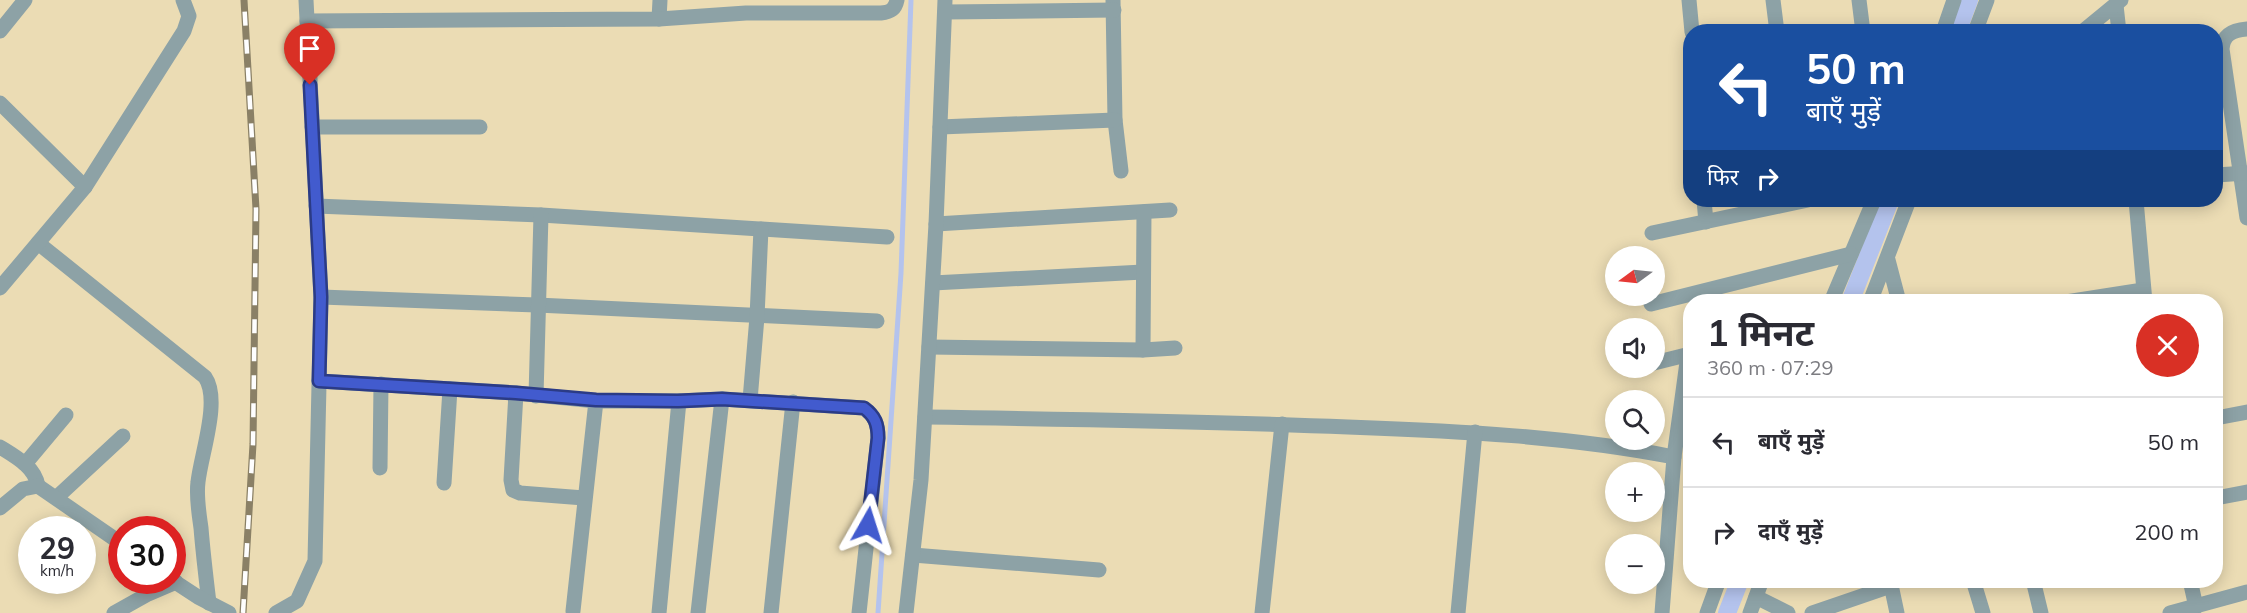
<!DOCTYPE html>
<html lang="hi">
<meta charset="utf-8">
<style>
body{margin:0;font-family:Mulish,"Noto Sans Devanagari",sans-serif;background:#f2f2f3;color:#2b2b33;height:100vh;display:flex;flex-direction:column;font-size:22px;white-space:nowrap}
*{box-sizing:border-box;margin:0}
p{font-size:20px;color:#7c7c81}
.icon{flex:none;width:33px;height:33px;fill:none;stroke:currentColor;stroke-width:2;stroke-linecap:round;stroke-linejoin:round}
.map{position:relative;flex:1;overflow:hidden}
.sheet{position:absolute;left:1683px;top:294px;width:540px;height:294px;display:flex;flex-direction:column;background:#fff;border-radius:24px;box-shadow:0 3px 15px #0003}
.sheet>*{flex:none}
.banner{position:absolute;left:1683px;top:24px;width:540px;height:183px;border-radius:24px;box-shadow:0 3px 15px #0003;background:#1a4fa0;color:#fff;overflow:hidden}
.needle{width:39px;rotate:255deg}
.buttons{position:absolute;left:1605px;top:246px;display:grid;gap:12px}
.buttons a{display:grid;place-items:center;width:60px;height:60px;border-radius:50%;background:#fff;box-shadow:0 3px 15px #0003;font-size:30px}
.speed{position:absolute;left:18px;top:516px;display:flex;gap:12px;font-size:30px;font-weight:700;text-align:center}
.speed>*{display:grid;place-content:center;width:78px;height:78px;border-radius:50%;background:#fff;box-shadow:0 3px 15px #0003;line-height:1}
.speed small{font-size:15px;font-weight:400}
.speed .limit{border:9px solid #d22;background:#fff;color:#111}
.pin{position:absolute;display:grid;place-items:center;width:51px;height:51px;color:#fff;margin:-62px -26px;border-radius:50% 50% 50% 0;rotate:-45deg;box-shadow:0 0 6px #0007}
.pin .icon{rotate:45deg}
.me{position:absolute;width:66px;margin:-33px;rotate:6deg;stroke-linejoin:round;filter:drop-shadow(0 0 4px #0008)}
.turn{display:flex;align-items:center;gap:21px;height:126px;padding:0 24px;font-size:27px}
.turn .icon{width:78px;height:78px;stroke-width:2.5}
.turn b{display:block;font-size:42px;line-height:51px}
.then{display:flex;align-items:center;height:57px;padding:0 24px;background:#0003;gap:12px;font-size:22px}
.round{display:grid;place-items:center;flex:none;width:63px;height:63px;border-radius:32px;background:#f2f2f3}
.overview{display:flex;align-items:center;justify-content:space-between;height:102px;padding:0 24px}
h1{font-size:36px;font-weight:700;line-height:45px}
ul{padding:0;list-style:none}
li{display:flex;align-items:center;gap:18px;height:90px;padding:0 24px;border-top:2px solid #e1e1e2}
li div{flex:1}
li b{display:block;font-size:22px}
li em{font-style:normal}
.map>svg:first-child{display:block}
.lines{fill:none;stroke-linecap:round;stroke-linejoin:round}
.stream{stroke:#b4c3ed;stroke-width:5}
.canal{stroke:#b4c3ed;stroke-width:18}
.minor{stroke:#8da2a6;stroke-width:15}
.tertiary{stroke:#8da2a6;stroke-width:15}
.rail-casing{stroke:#8a8066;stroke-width:7}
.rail{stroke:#fefefe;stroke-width:4.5;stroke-dasharray:14;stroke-linecap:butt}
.route-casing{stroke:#2b3b86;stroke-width:15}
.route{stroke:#425bce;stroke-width:10}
</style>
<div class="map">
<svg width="2247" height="613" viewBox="0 0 2247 613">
<rect width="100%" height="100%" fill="#ebdcb4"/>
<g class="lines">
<polyline class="stream" points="878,613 901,273 911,0"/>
<g class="canal">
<polyline points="1957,32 1969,0"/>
<polyline points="1850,302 1890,200"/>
<polyline points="1727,613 1740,580"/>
</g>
<g class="minor">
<polyline points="1113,0 1115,120 1121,171"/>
<polyline points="1689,0 1692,32"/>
<polyline points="1773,0 1777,32"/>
<polyline points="1859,0 1863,32"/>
<polyline points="2116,5 2119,32"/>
<polyline points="945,12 1114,10"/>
<polyline points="659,19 660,0"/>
<path d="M307 21 659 19 746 13H881C891 12 895 9 897 0"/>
<path d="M2247 29C2233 30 2223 34 2222 49L2247 218"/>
<polyline points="0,31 25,0"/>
<polyline points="1943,32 1954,0"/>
<polyline points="1975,32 1987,0"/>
<polyline points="2082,32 2121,0"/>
<polyline points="0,103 85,187"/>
<polyline points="312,127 480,127"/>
<polyline points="940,127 1115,120"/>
<polyline points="2216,175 2247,173"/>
<polyline points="1704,200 1706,222"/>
<polyline points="2136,200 2145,302"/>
<polyline points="316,206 541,215 887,237"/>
<polyline points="936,224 1170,210"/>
<polyline points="1652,233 1808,200"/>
<path d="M38 243 205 377C221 400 201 454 198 482 196 497 199 513 201 528 203 553 206 578 209 603"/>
<polyline points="1888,260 1899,302"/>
<polyline points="933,283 1143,272"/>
<polyline points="0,288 85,187 184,31 189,16 183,0"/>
<polyline points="321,297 537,305 877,321"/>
<polyline points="1831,302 1874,200"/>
<polyline points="1870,302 1909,200"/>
<polyline points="2066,302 2143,290"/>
<polyline points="1651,304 1851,254"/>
<polyline points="929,347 1143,350 1175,348"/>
<polyline points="1143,350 1144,212"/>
<polyline points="1654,363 1690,354"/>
<path d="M319 381 516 393 596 401H679L722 399 864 408C875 416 878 424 878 438L859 613"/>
<polyline points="516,393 511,480 513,490 520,493 584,498"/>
<polyline points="536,396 541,215"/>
<polyline points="750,400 757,317 761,229"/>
<path d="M925 417C1066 419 1207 421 1348 427 1457 431 1567 436 1674 457"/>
<polyline points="2216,418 2247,412"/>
<path d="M0 447C16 457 35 467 38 486"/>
<polyline points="25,464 66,415"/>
<polyline points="380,468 381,384"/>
<polyline points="444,483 450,389"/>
<polyline points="56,498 123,436"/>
<polyline points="2216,498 2247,492"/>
<polyline points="913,555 1099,570"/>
<polyline points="1890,580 1897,613"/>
<polyline points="1973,580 1983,613"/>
<polyline points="2033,580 2041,613"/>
<polyline points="2190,580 2196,607"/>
<polyline points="1756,597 1788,613"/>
<polyline points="573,611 596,401"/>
<polyline points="114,613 148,594 176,582"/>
<polyline points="659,613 679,401"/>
<polyline points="698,613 722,399"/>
<polyline points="771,613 793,402"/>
<polyline points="906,613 921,480 936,224 945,0"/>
<polyline points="1262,613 1282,424"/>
<polyline points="1458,613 1475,432"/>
<polyline points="1662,613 1674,457 1688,355"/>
<polyline points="1707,613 1719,580"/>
<polyline points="1750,613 1762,580"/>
<polyline points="1812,613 1891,586"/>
<polyline points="2170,613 2247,592"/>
</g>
<g class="tertiary">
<polyline points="0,508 23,489 38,486 122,544"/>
<polyline points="172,580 198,597 229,613"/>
<polyline points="276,613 297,601 315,561 321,297 306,0"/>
</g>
<g class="rail-casing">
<polyline id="rail" points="243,613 253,444 256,209 244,0"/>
</g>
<use href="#rail" class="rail"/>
</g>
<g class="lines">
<g class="route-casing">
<path id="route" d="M310 85 321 297 319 381 516 393 596 400 678 401 722 399 864 408C875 416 878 424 878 438L868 525"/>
</g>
<use href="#route" class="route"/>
</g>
</svg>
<div class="buttons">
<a><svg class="needle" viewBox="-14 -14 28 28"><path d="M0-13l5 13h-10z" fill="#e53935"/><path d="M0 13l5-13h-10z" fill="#7c7c81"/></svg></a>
<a><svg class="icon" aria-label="sound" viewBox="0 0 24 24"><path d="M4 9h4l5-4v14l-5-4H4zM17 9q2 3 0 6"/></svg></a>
<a><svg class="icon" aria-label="search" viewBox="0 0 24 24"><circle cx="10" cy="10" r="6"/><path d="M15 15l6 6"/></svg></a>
<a>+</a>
<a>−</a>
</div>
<div class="speed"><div>29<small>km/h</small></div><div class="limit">30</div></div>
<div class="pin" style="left:310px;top:85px;background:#d93025"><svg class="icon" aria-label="arrive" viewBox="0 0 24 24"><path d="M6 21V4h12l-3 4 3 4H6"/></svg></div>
<svg class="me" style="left:868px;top:525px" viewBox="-20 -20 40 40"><path d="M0-17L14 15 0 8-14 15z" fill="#425bce" stroke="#fff" stroke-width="4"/></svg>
<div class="banner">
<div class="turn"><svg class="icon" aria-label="left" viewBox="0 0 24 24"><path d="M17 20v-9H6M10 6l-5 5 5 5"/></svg><div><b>50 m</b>बाएँ मुड़ें</div></div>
<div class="then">फिर<svg class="icon" aria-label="right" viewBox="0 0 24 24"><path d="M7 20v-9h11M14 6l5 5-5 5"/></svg></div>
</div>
<section class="sheet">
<div class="overview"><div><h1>1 मिनट</h1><p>360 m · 07:29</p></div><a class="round" style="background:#d93025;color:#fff"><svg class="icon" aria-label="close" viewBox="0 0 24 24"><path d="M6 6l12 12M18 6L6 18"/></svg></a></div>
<ul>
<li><svg class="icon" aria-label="left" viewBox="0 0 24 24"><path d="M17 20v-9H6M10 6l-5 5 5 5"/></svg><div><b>बाएँ मुड़ें</b></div><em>50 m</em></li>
<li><svg class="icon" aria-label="right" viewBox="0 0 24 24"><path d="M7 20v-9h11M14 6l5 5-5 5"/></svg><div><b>दाएँ मुड़ें</b></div><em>200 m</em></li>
</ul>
</section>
</div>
